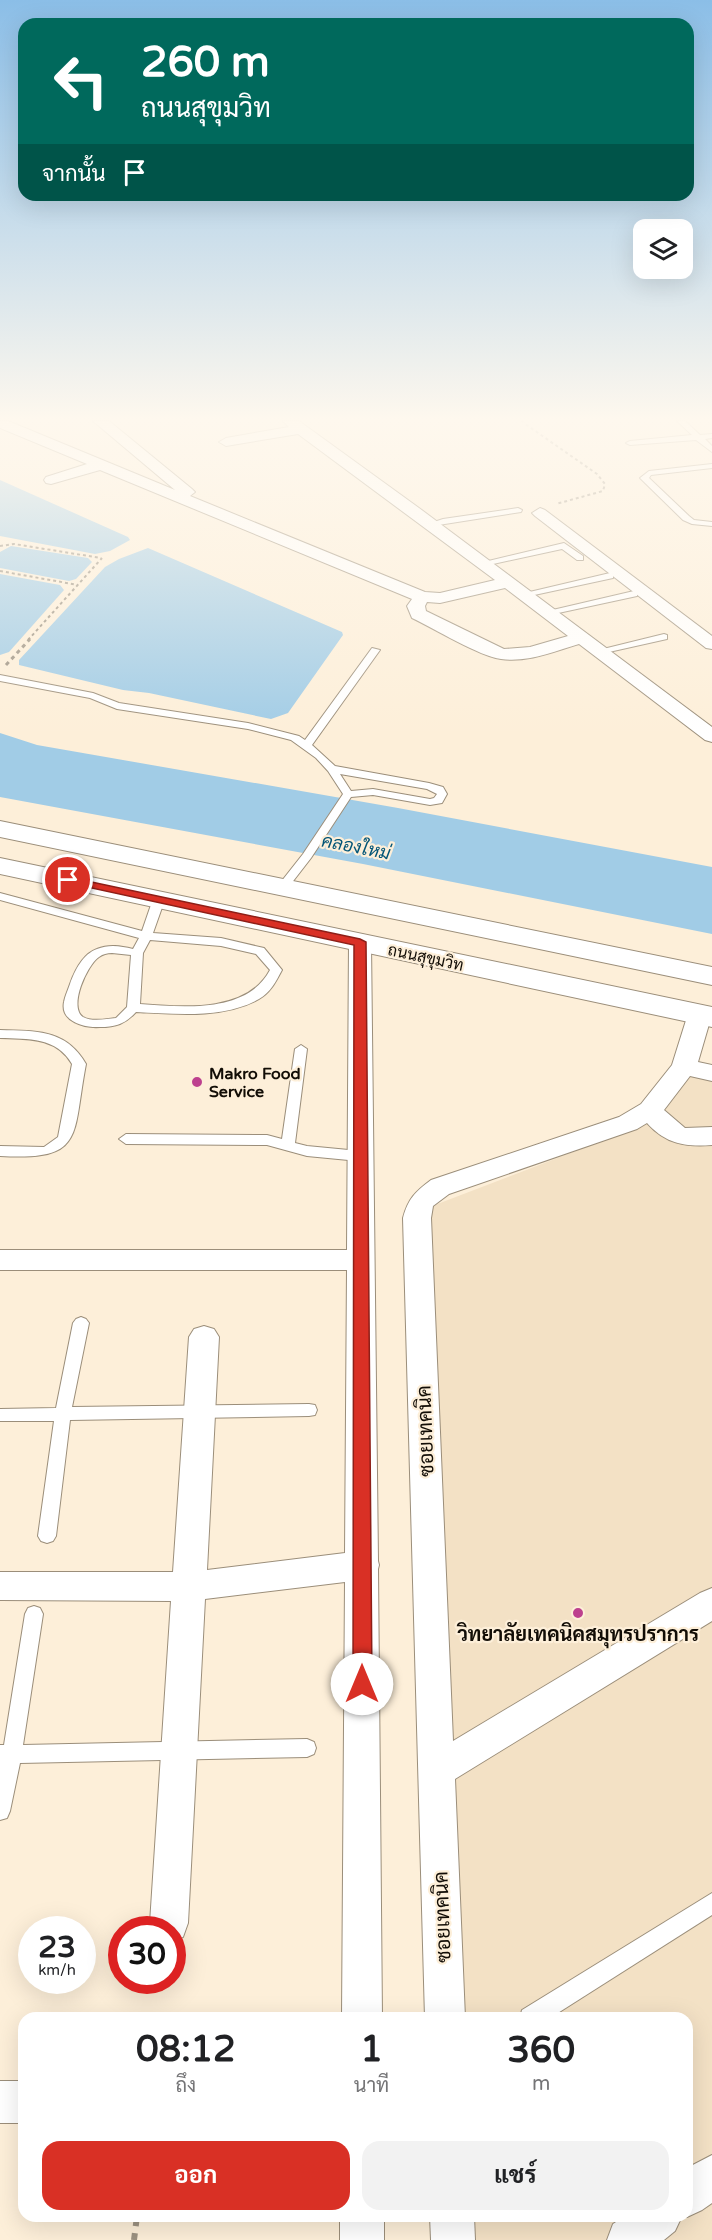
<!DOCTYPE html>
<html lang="th">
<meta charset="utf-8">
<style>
body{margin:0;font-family:"Varela Round",Sarabun,sans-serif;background:#f2f2f2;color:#202124;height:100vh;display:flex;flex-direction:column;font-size:22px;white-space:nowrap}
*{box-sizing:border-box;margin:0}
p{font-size:20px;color:#757577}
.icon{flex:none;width:33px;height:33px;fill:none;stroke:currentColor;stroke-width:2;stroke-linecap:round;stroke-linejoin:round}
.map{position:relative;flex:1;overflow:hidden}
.details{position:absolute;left:18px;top:2012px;width:675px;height:210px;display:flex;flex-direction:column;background:#fff;border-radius:18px;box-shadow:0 6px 24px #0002}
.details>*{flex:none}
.banner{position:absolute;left:18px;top:18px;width:676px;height:183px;border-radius:18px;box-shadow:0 6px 24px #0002;background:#00695c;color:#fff;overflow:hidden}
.tools{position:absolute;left:633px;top:219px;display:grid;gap:12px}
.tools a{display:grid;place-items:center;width:60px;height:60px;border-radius:12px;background:#fff;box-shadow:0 6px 24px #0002;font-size:30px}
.speed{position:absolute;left:18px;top:1916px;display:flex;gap:12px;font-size:30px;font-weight:700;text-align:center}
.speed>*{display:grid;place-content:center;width:78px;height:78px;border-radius:50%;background:#fff;box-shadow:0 6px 24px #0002;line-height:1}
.speed small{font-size:15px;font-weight:400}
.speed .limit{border:9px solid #d22;background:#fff;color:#111}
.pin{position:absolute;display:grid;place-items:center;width:51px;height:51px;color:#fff;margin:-26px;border:3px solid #fff;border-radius:50%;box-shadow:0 2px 6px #0007}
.me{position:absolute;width:66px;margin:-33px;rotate:0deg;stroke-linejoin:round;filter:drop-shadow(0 0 4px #0008)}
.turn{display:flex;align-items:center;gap:21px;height:126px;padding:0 24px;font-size:27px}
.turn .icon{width:78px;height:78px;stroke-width:2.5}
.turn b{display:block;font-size:42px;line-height:51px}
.then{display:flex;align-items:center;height:57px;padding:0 24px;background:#0003;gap:12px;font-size:22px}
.eta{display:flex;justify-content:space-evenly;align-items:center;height:102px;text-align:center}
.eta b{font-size:36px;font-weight:700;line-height:42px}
.button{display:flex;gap:12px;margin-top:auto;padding:12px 24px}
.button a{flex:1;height:69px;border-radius:18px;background:#d93025;color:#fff;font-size:24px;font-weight:700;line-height:69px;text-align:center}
.button a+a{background:#f2f2f2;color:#202124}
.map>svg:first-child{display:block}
.built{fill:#f3e1c5}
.water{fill:#a1cce6}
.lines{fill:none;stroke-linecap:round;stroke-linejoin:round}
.lane-casing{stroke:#9b8e7a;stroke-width:2}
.street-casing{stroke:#9b8e7a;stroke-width:2}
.highway-casing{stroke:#9b8e7a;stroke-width:2}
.path-far2{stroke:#9c9282;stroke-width:2;stroke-dasharray:3 3;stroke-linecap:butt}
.path-far1{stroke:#9c9282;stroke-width:3;stroke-dasharray:4 4;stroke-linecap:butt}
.path{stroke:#9c9282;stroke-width:6;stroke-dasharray:7 7;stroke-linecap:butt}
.lane{fill:#fff;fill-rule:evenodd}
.street{fill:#fff;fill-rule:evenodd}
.highway{fill:#fff;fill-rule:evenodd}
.route{fill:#d93025;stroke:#8d1f18;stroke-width:1.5}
.poi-dot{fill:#bd408e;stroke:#fdefd9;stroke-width:2}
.labels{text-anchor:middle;stroke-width:4.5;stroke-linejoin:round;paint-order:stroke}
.street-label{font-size:16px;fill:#120d06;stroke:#fdefd9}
.poi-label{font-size:16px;font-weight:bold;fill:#120d06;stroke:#fdefd9;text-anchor:start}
.water-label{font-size:18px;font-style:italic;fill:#035577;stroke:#fdefd9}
.near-street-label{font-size:20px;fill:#120d06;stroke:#fdefd9}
.near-poi-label{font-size:20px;font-weight:bold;fill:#120d06;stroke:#fdefd9}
</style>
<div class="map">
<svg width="712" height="2240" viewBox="0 0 712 2240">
<rect width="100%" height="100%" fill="#fdefd9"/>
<polygon class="built" points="687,1075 712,1079 712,2240 471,2240 470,2216 687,2216 687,2018 462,2017 427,1208 646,1124"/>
<g class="water">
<polygon points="0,480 128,537 130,540 110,551 95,554 0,536"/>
<polygon points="11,546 88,558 92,562 76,579 69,581 0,568 0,552"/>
<polygon points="148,548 342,632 343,635 288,713 271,719 149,693 123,690 19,665 19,660 105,567 119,559"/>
<polygon points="0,574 60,585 64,590 9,652 0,655"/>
<polygon points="0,733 37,745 398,808 712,867 712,934 363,864 0,797"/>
</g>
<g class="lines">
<g class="lane-casing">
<g id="lane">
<polygon points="677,421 685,421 700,435 712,434 712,438 705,439 712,446 712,452 696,440 630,445 626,443 630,441 692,435"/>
<polygon points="712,464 712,468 651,475 649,478 689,516 694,520 712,522 712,526 692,524 683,520 640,478 649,471"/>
<polygon points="518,508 522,510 521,512 432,526 428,524 443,519"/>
<polygon points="564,543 583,556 583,560 577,560 562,549 484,566 480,563"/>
<polygon points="610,573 613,574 613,578 525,597 521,594"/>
<polygon points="634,591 637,592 637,596 549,615 544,612"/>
<polygon points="664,634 667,635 667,639 600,654 595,651"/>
<path d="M372 648 380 650 312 745 335 766 429 783 443 787 447 794 442 803 430 805 373 795 351 797 311 858 287 889 283 890 277 887 303 854 343 794 328 771 316 758 291 740 248 729 117 709 90 698 0 681V675L93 693 119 703 248 723 299 736 305 740ZM340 774 427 789 437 794 434 798 430 799 373 789 351 791Z"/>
<path d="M0 893 142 931 153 899 159 896 163 897 165 899 153 933 221 938 264 948 282 970C276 981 271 992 259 999 224 1019 175 1014 136 1012 125 1024 116 1027 100 1027 85 1028 60 1022 64 1002 65 996 68 990 70 984 75 970 83 954 97 949 109 944 121 946 133 949L139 938 0 900ZM150 940 221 946 256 954 270 970C247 1014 182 1007 140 1004L143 953ZM112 953 131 955 127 1007 116 1018C106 1019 92 1022 83 1017 68 1007 87 965 99 957 103 954 107 953 112 953Z"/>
<path d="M0 1030C36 1031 66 1029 86 1064 72 1136 86 1161 0 1156V1146L44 1147 58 1137 72 1064C57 1037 28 1039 0 1038Z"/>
<polygon points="301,1045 307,1049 295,1143 307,1146 359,1151 364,1153 366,1156 364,1159 359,1161 307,1156 267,1145 126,1144 119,1139 126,1134 267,1135 282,1139 295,1049"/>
<polygon points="81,1317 86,1319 89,1323 72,1407 309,1404 315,1405 317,1410 315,1415 309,1416 70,1420 56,1536 53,1541 47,1543 41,1541 38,1536 54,1421 0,1421 0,1409 56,1408 73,1323 76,1319"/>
<polygon points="34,1606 40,1608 43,1614 23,1745 307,1739 314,1742 316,1748 314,1754 307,1757 20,1763 10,1811 7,1818 0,1820 0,1745 4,1745 25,1614 28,1608"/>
<polygon points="712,1893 712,1915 550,2018 520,2018 522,2010"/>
</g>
</g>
<g class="street-casing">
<g id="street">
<path d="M0 421H8L175 490 93 421H109L192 489 195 492 190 496 425 592 440 593 495 580 298 434 226 446 219 442 226 438 289 427 283 421H299L419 508 712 727V742L705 740 579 644C555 651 527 663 501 659 481 657 433 628 412 618L407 606 412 599 100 470 51 484 46 483 44 480 46 477 87 464 0 428ZM505 588 568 636 530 647 504 649 426 611 425 606 427 602 440 603Z"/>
<polygon points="540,508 545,510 712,636 712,649 706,648 535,516 532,513"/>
<polygon points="360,936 368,938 371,943 378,1561 379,1565 378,1569 382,2018 342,2018 345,1582 205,1599 188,1923 183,1937 172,1941 172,1929 152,1929 150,1923 171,1601 0,1600 0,1572 173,1572 189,1337 194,1329 204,1326 214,1329 219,1337 207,1570 345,1553 347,1270 0,1270 0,1250 347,1250 349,943 352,938"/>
<path d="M700 1007 708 1009 712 1014 698 1062 712 1065V1081L690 1076 664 1110 685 1128 712 1127V1145C685 1147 666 1144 647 1123L637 1129 449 1194 433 1206 431 1218 453 1741 700 1593 712 1588V1621L455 1779 465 2018H425L403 1218C408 1199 415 1192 431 1180L619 1117 641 1104 672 1065 688 1014 692 1009Z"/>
<rect x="0" y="2081" width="24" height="42"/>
<polygon points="712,2155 712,2203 702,2210 687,2217 684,2216 687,2216 687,2168"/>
<rect x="340" y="2216" width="44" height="24"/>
<polygon points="430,2216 474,2216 475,2240 431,2240"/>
<polygon points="625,2216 682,2216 675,2231 664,2240 607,2240 613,2224"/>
</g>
</g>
<g class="highway-casing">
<g id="highway">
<polygon points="0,821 712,967 712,985 0,837"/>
<polygon points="0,858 712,1007 712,1027 0,874"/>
</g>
</g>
<g class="path-far2">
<polyline points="521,421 597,474 605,484 603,491 556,504"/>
<polyline points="0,546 14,544 101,558"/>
<polyline points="0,571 78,585"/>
<polyline points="28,640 102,558"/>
</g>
<polyline class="path-far1" points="6,665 30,639"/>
<polyline class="path" points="134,2240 137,2216"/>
<use href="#lane" class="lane"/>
<use href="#street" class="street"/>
<use href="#highway" class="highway"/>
</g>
<linearGradient id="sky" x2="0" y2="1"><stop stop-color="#8bbee7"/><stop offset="0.57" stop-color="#fef8ee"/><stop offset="1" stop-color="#fef8ee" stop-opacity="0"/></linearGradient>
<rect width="712" height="735" fill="url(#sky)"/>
<polygon class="route" points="68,877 360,939 366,942 372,1684 369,1691 362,1693 356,1691 353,1684 354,945 64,882 64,878"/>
<g class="poi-dot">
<circle cx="197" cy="1082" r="6"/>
<circle cx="578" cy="1613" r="6"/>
</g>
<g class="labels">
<g class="street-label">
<text transform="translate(426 957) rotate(12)" y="6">ถนนสุขุมวิท</text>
</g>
<g class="poi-label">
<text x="209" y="1079">Makro Food<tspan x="209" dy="18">Service</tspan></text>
</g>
<g class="water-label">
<text transform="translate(356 847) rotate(11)" y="6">คลองใหม่</text>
</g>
<g class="near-street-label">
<text transform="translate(425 1431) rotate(-92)" y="7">ซอยเทคนิค</text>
<text transform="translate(442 1917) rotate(-92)" y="7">ซอยเทคนิค</text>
</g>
<g class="near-poi-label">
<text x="578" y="1641">วิทยาลัยเทคนิคสมุทรปราการ</text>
</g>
</g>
</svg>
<div class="tools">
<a><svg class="icon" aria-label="layers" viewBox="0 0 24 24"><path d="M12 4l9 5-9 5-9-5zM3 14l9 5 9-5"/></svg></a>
</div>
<div class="speed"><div>23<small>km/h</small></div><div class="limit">30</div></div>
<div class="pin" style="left:68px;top:880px;background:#d93025"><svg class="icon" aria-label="arrive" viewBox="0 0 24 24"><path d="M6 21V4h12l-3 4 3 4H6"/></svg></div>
<svg class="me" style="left:362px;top:1684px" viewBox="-20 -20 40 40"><circle r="19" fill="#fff"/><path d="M0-13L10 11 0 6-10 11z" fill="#d93025"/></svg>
<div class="banner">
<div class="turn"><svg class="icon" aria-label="left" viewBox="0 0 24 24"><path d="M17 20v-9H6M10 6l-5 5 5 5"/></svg><div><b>260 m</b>ถนนสุขุมวิท</div></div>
<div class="then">จากนั้น<svg class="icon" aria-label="arrive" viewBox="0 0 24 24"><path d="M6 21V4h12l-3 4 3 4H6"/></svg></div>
</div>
<section class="details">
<div class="eta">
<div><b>08:12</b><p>ถึง</p></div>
<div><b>1</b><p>นาที</p></div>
<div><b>360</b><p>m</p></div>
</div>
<div class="button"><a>ออก</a><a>แชร์</a></div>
</section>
</div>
